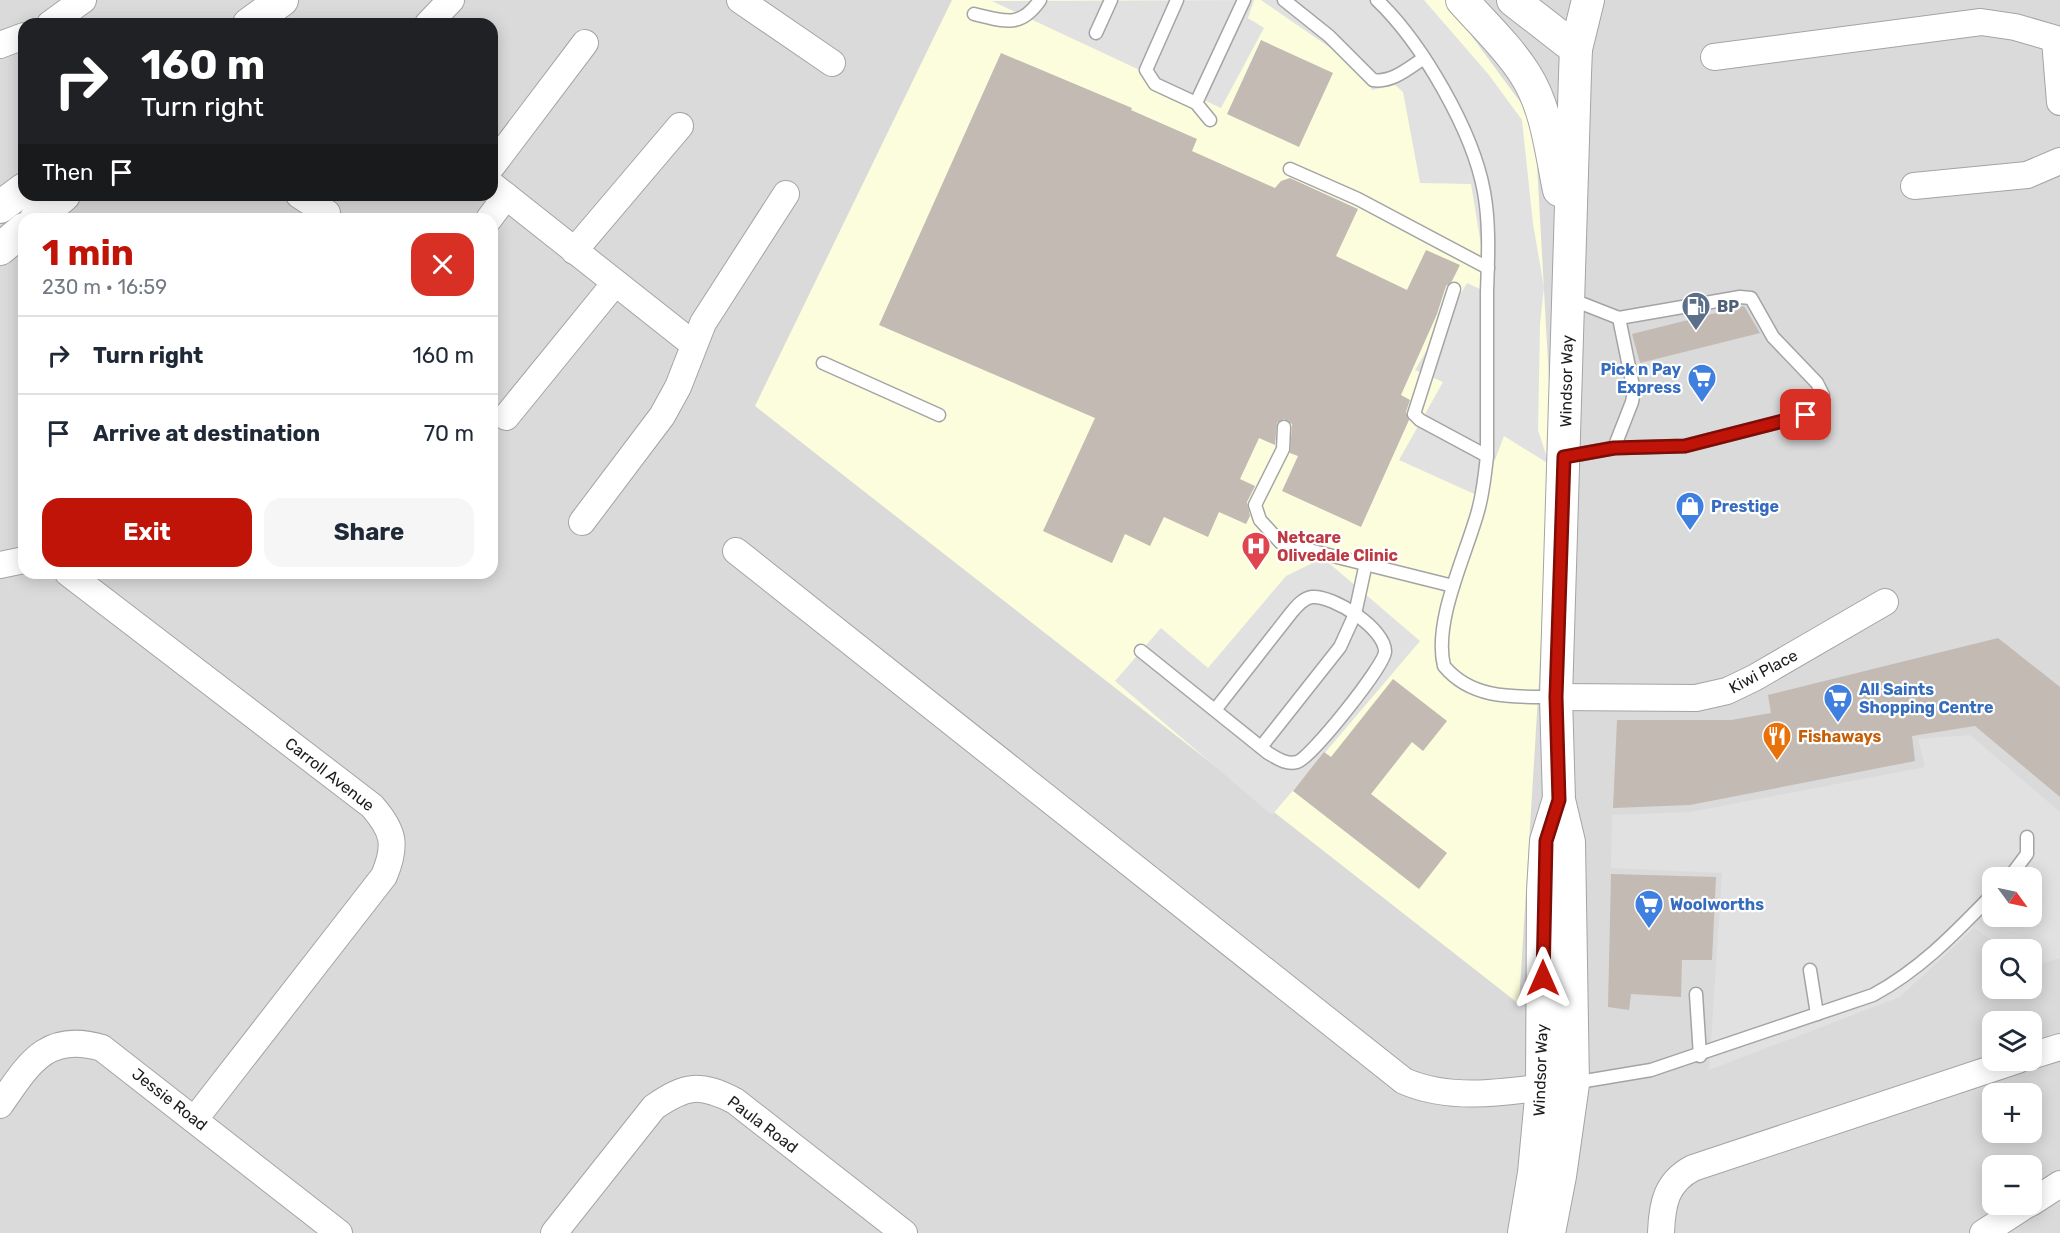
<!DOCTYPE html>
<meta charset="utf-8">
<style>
body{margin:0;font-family:Rubik,sans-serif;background:#f6f6f7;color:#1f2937;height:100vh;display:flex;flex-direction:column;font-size:22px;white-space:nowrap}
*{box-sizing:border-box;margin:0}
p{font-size:20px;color:#747a83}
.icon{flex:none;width:33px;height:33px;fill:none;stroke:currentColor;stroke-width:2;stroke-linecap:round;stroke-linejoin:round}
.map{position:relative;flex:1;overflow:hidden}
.panel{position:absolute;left:18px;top:213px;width:480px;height:366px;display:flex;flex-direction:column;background:#fff;border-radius:18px;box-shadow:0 3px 15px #0003}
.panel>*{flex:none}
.banner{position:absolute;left:18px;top:18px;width:480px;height:183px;border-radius:18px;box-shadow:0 3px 15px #0003;background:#202124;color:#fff;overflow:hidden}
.needle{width:39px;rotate:123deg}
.buttons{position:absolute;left:1982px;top:867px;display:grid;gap:12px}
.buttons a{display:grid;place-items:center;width:60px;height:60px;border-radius:12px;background:#fff;box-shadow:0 3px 15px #0003;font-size:30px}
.pin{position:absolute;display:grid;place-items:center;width:51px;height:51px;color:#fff;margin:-26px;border-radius:12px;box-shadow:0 3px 9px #0006}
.me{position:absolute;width:66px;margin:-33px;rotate:0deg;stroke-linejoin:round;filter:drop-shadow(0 0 4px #0008)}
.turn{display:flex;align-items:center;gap:21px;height:126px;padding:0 24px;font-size:27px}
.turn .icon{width:78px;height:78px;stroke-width:2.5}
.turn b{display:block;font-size:42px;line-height:51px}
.then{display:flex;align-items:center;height:57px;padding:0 24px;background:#0003;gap:12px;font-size:22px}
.round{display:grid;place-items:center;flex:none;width:63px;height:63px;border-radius:18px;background:#f6f6f7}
.headline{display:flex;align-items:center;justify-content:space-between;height:102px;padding:0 24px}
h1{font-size:36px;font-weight:700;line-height:45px;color:#c11409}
.cta{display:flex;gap:12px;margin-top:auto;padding:12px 24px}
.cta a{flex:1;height:69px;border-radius:18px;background:#c11409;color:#fff;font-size:24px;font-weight:700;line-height:69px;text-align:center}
.cta a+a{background:#f6f6f7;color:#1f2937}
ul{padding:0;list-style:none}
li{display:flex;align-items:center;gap:18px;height:78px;padding:0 24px;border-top:2px solid #e0e1e3}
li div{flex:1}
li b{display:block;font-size:22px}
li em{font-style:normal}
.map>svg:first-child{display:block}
.residential{fill:#dbdada;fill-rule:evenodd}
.education{fill:#fbfddc}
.parking{fill:#e1e1e1;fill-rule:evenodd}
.building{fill:#c2bab3}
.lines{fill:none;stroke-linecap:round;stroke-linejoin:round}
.service-casing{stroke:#a4a4a4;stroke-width:15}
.minor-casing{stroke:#a4a4a4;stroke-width:28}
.tertiary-casing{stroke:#a4a4a4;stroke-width:34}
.service{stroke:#fff;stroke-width:12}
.minor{stroke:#fff;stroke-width:26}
.tertiary{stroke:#fff;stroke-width:32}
.route-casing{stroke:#7d0d06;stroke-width:15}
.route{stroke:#c11409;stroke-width:10}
.labels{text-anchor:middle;stroke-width:4.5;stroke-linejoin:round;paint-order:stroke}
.service-label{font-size:16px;font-weight:bold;fill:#4e5e75;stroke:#fff;text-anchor:start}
.shop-label{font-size:16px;font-weight:bold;fill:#366cbe;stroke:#fff;text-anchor:start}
.street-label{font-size:16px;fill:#1d1d1d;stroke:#fff}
.health-label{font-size:16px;font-weight:bold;fill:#be3a42;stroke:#fff;text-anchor:start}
.food-label{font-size:16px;font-weight:bold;fill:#c56008;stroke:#fff;text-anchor:start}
</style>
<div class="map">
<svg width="2060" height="1233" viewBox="0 0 2060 1233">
<rect width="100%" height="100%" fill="#eeebe3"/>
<path class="residential" d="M0 0H2060V1233H0ZM24 24H492V195H24ZM24 219H492V573H24ZM1992 878H2031V916H1992ZM1992 950H2031V988H1992ZM1992 1022H2031V1060H1992ZM1992 1094H2031V1132H1992ZM1992 1166H2031V1204H1992Z"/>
<polygon class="education" points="952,0 1445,0 1527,111 1537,164 1551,417 1539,681 1519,1004 755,406"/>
<g class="parking">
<polygon points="1254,0 1248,18 1264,28 1221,108 992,1"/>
<polygon points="1261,0 1424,0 1489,75 1522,120 1533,224 1544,287 1540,324 1538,430 1549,464 1504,436 1481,497 1399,460 1443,382 1415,370 1467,283 1480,289 1481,245 1471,184 1420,183 1403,92 1395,85 1372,90 1361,69"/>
<polygon points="1323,558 1420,641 1272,815 1115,681 1161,628 1208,668 1286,576"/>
<path d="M1970 735 2060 812V958L2031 967V950L2004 949 1974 928 1900 997 1709 1070 1722 873 1611 868 1612 815 1690 812 1925 767 1918 739ZM1992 878H2031V916H1992Z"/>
</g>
<g class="building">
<polygon points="1261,40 1333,73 1299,147 1227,114"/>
<polygon points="1001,53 1132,108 1131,110 1197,139 1192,151 1275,188 1281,181 1290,178 1358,209 1336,256 1407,290 1426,250 1460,265 1452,281 1446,286 1437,314 1401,395 1410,400 1406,412 1409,420 1361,527 1282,491 1298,456 1290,453 1292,424 1284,419 1277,423 1275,445 1259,438 1240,479 1255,486 1247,502 1250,516 1246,524 1219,512 1208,537 1164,517 1150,546 1125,534 1112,563 1043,531 1095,418 879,325"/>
<polygon points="1744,306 1760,333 1640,363 1632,334"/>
<polygon points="1998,638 2060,687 2060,797 1975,726 1912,736 1915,761 1690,805 1613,808 1617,720 1731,720 1771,713 1768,695"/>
<polygon points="1393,679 1447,721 1423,751 1412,742 1371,794 1447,853 1419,889 1293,791 1324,752 1331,757"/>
<polygon points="1611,874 1716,877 1712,960 1682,960 1681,997 1631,994 1629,1010 1608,1007"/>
</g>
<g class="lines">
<g class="service-casing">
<g id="service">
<polyline points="1177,0 1146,70 1155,84 1196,103 1210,120"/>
<path d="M1284 0 1329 36 1373 80C1392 83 1409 68 1424 58"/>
<path d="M1377 0C1422 43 1473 131 1484 192 1490 225 1488 260 1487 292 1487 347 1487 401 1487 456 1485 475 1483 493 1478 511 1466 555 1433 621 1444 666 1472 700 1515 697 1556 697"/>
<path d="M974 14C1004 21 1020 29 1040 0"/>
<polyline points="1096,33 1111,0"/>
<polyline points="1196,103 1244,0"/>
<polyline points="1290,169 1358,199 1488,268"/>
<polyline points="1454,289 1414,414 1420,420 1487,456"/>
<polyline points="823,363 939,415"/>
<polyline points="1284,427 1283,449 1255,505 1260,520 1281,543 1453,586"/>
<polyline points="1614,448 1632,402 1634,391 1619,318"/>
<polyline points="1565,457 1614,448 1685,446 1806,415 1818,408 1823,395 1817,383 1773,337 1751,298 1740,297 1619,318 1568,298"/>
<path d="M1141 651 1268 753C1277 758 1286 765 1297 762 1311 758 1384 666 1385 652 1386 629 1333 595 1312 597 1303 598 1296 607 1291 613L1215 710"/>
<polyline points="1261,747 1340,647 1355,614 1366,563"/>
<polyline points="2009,878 2027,854 2027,837"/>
<polyline points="1810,970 1817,1014"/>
<polyline points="1696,994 1700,1056"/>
<path d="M1573 1083 1651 1070 1873 995C1921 969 1955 933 1992 895"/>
</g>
</g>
<g class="minor-casing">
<g id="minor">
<polyline points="740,0 832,63"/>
<polyline points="50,24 83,0"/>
<polyline points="428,24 451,0"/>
<polyline points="2055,40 2060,102"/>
<polyline points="0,45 24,36"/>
<polyline points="1714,57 1981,22 2015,27 2060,40"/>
<polyline points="492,166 585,43"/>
<polyline points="492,185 693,344"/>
<polyline points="1914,186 2027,175 2060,161"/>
<polyline points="299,195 327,213"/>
<polyline points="489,219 506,196"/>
<polyline points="574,251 680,126"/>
<polyline points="506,417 615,283"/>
<polyline points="582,522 662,416 678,387 703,323 786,194"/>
<path d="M736 551 1404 1081C1452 1102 1508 1092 1559 1085"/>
<polyline points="0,565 24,560"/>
<path d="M68 573 372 806C394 831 397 845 384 876L195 1119"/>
<polyline points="1556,697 1696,698 1727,691 1754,678 1885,602"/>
<polyline points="2031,1056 2060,1047"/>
<path d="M0 1105C28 1065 46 1031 102 1048L339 1233"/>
<polyline points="2031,1203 2060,1184"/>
<path d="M554 1233 654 1107C686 1085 700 1083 735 1101L904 1233"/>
<path d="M1661 1233C1662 1204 1666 1182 1693 1168L2018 1060"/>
<polyline points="1983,1233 2028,1204"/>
</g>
</g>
<g class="tertiary-casing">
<g id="tertiary">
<path d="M1462 0C1483 24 1508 47 1525 74 1547 108 1551 152 1559 190"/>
<polyline points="1513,0 1576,49"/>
<polyline points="249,24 282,0"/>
<polyline points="0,207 24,189"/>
<polyline points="36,219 64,195"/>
<polyline points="0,249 24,229"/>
<polyline points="1524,1233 1534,1173 1542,1087 1543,891 1546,841 1558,802"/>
<polyline points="1549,1233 1560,1176 1573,1084 1569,842 1559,800 1556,697 1575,74 1576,49 1588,0"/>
</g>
</g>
<use href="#service" class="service"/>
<use href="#minor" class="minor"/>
<use href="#tertiary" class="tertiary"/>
</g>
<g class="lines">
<g class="route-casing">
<polyline id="route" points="1543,978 1546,841 1559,800 1556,697 1564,457 1614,448 1685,446 1806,415"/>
</g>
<use href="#route" class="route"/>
</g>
<defs>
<g id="fuel-pin" transform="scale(1.5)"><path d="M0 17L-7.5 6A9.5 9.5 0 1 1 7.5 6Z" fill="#5c6f8a" stroke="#fff"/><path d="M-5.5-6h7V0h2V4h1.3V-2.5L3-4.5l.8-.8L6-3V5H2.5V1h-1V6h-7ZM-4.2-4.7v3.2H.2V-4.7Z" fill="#fff"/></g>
<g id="supermarket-pin" transform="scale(1.5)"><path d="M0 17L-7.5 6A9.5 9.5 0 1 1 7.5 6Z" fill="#3f7fe0" stroke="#fff"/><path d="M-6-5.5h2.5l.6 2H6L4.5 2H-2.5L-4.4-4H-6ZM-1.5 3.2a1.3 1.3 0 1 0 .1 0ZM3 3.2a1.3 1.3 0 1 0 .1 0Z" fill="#fff"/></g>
<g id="shop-pin" transform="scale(1.5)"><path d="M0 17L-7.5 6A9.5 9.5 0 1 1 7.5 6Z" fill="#3f7fe0" stroke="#fff"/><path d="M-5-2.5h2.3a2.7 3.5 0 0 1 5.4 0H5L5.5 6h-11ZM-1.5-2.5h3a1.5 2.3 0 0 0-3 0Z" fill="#fff"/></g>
<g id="hospital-pin" transform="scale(1.5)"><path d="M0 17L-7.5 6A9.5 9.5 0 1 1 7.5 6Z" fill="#e0444e" stroke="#fff"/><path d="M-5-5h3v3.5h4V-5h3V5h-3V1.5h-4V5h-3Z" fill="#fff"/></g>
<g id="restaurant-pin" transform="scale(1.5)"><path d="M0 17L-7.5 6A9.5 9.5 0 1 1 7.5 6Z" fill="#e8710a" stroke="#fff"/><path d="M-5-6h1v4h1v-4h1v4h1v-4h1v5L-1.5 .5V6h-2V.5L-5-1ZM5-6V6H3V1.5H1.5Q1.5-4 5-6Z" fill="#fff"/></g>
</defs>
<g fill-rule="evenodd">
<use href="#fuel-pin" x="1696" y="306"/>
<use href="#supermarket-pin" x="1702" y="378"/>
<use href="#shop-pin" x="1690" y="506"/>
<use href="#hospital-pin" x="1256" y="546"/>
<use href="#supermarket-pin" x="1838" y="698"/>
<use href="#restaurant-pin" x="1777" y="736"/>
<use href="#supermarket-pin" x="1649" y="904"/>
</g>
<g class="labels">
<g class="service-label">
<text x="1717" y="312">BP</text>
</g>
<g class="shop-label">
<text x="1681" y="375" text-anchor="end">Pick n Pay<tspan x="1681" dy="18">Express</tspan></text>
<text x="1711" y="512">Prestige</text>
<text x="1859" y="695">All Saints<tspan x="1859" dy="18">Shopping Centre</tspan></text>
<text x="1670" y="910">Woolworths</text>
</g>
<g class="street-label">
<text transform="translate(1566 381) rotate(-89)" y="6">Windsor Way</text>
<text transform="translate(1763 671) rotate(-28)" y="6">Kiwi Place</text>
<text transform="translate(330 774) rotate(38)" y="6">Carroll Avenue</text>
<text transform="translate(1540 1070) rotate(-88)" y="6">Windsor Way</text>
<text transform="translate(170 1099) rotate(38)" y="6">Jessie Road</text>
<text transform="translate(763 1124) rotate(37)" y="6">Paula Road</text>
</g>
<g class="health-label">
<text x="1277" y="543">Netcare<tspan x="1277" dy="18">Olivedale Clinic</tspan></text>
</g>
<g class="food-label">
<text x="1798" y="742">Fishaways</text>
</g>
</g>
</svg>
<div class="buttons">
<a><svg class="needle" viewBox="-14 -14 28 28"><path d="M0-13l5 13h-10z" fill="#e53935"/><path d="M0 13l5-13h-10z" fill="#747a83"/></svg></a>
<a><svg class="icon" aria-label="search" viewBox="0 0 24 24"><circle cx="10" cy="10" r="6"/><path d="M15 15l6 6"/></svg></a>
<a><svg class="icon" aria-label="layers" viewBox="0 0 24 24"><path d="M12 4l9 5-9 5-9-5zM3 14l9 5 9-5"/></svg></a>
<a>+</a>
<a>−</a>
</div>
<div class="pin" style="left:1806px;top:415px;background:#d93025"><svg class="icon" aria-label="arrive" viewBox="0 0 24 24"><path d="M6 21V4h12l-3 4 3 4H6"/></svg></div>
<svg class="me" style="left:1543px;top:978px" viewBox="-20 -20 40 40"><path d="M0-17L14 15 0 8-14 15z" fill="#c11409" stroke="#fff" stroke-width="4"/></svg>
<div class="banner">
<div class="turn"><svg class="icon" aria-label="right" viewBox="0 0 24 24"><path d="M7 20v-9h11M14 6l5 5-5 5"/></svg><div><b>160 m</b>Turn right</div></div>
<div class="then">Then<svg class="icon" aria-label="arrive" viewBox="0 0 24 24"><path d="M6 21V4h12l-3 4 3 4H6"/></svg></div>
</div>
<section class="panel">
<div class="headline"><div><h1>1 min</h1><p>230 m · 16:59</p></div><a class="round" style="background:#d93025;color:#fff"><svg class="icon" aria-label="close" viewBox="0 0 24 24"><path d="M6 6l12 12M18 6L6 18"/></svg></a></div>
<ul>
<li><svg class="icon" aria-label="right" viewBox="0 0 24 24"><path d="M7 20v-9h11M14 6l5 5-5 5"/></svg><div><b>Turn right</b></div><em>160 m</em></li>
<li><svg class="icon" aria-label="arrive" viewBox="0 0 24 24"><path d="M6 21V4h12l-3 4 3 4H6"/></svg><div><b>Arrive at destination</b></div><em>70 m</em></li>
</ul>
<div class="cta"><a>Exit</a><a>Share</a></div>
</section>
</div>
